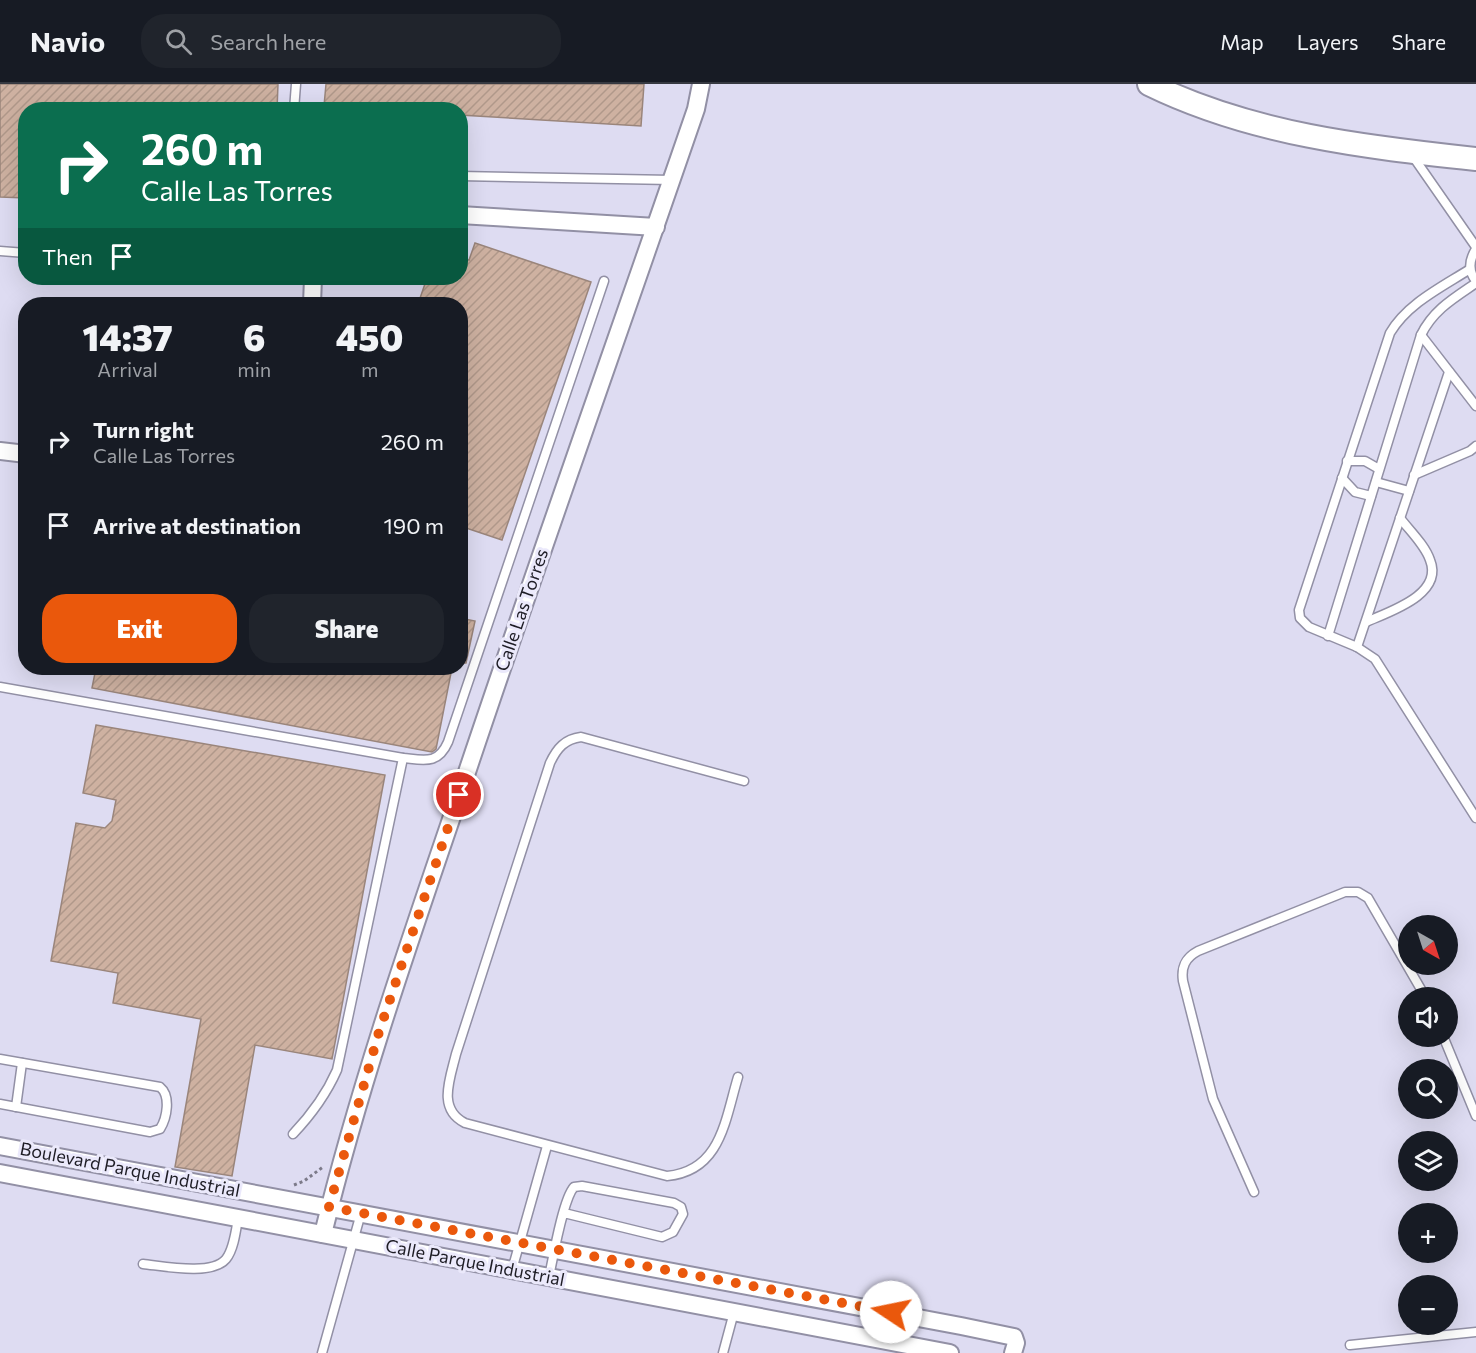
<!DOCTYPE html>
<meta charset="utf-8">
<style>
body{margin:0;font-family:Commissioner,sans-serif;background:#20242c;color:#f1f3f6;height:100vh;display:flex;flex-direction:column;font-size:22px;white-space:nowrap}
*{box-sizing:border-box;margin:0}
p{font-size:20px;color:#9ea1a6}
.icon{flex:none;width:33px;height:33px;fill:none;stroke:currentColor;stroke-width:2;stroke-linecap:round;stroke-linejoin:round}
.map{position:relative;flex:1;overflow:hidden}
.sheet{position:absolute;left:18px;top:213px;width:450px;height:378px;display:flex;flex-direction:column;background:#171b24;border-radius:24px;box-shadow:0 6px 24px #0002}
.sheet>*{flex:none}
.hud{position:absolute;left:18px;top:18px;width:450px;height:183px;border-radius:24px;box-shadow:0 6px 24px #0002;background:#0b6e4f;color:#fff;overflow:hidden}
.needle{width:39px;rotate:141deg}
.tools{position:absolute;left:1398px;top:831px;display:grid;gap:12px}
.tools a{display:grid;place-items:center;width:60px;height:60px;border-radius:50%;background:#171b24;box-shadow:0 6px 24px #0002;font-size:30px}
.pin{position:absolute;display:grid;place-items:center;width:51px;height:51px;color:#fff;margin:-26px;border:3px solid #fff;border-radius:50%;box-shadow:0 2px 6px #0007}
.me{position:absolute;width:66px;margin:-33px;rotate:281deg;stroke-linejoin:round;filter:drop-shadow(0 0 4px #0008)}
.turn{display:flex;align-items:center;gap:21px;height:126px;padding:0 24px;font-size:27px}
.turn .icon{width:78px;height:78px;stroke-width:2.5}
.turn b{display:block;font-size:42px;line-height:51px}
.then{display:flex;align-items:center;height:57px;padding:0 24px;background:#0003;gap:12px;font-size:22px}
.eta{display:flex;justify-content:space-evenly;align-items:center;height:102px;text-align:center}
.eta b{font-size:36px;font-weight:800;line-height:42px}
.cta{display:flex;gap:12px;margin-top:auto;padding:12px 24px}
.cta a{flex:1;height:69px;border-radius:24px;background:#ea580c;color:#fff;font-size:24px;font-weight:800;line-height:69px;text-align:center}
.cta a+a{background:#20242c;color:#f1f3f6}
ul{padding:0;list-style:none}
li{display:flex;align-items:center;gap:18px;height:84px;padding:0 24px}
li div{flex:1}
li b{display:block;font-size:22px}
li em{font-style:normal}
header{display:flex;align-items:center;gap:36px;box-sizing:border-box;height:84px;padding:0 30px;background:#171b24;border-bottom:2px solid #363941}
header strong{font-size:28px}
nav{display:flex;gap:33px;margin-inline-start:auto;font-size:21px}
.search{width:420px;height:54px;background:#20242c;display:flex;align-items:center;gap:15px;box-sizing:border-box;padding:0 21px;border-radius:24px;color:#9ea1a6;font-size:22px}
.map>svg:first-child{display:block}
.building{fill:url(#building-hatch);stroke:#9a857b;stroke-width:1.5}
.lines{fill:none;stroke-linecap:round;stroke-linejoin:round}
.lane-casing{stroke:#9290a5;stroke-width:11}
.street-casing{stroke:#9290a5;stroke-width:20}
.secondary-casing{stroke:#9290a5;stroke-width:26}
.path{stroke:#7c7a89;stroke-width:3;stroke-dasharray:3 3;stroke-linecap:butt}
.lane{stroke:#fff;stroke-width:8}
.street{stroke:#fff;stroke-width:16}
.secondary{stroke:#fff;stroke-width:22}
.route{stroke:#ea580c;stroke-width:10;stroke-dasharray:0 18}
.labels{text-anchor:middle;stroke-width:6;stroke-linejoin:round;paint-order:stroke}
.street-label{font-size:18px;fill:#1e1d25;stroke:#ebe9fb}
</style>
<header>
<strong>Navio</strong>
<div class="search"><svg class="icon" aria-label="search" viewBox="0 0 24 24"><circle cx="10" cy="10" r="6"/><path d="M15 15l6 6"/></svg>Search here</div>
<nav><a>Map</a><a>Layers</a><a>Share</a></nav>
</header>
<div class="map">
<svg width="1476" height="1269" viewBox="0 0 1476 1269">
<defs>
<pattern id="building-hatch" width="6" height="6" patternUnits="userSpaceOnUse" patternTransform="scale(1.5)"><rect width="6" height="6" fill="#ceb1a1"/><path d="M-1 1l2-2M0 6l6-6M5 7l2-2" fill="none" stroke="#b0988a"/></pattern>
</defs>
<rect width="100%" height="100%" fill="#dedcf2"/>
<g class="building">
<polygon points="0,0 278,0 277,26 26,26 26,114 0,113"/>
<polygon points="326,0 644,0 641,42 460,31 460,26 379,26 324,22"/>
<polygon points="475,159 591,198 502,456 460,442 460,220 418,220 427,194 460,194 460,174 469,176"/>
<polygon points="460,534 475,537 466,579 460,579"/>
<polygon points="96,584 358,584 385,589 386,584 452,584 436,665 432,668 92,604"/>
<polygon points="96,641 385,691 332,975 255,961 232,1092 175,1083 201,935 113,919 118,889 51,877 76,739 105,744 112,737 116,716 83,709"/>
</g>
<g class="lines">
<g class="lane-casing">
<g id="lane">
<polyline points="294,26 296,0"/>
<polyline points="1412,71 1476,163"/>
<polyline points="460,92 672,96"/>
<path d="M1476 165C1469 176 1468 187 1476 197"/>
<polyline points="0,167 26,169"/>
<path d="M1470 185C1442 203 1408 219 1390 249L1299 526 1300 534 1309 543 1357 563 1375 575 1476 734"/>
<polyline points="1421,251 1476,322"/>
<polyline points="1347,377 1365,377 1379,385"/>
<polyline points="1414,391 1470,367 1476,362"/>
<polyline points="1342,394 1355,408 1371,412"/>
<polyline points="1376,398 1409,407"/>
<path d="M1366 538C1388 528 1444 511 1430 476 1425 461 1410 447 1400 434"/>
<path d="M1328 552 1421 251C1433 226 1454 214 1476 199"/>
<polyline points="1357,563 1449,288"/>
<path d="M0 603 403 674C424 676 438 681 448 658L604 197"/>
<polyline points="1443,952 1476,1032"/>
<path d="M0 975 160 1003C171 1012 167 1034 160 1045L150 1048 0 1020"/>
<path d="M738 993C725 1036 721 1087 667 1092L465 1039C437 1025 450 995 456 970L550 679C557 664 565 655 581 653L744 697"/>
<polyline points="16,1023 22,979"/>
<path d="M293 1050C312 1030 326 1011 337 986L403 674"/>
<path d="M1254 1108 1213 1015 1183 897C1181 883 1185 874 1198 867L1345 808H1358L1368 814 1426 914"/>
<path d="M143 1180C163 1182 212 1192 226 1175 234 1165 236 1146 238 1134"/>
<polyline points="512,1186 547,1062"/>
<path d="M549 1193C553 1174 563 1115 574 1103L582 1102 674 1119 681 1123 683 1130 673 1148 662 1153 564 1129"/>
<polyline points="1350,1261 1476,1248"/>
<polyline points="322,1269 361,1129"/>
<polyline points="723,1269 734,1228"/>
</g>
</g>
<g class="street-casing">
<g id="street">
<polyline points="460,131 656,143"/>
<polyline points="312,220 313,194"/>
<polyline points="0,367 26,370"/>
<polyline points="0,1062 961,1242 1014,1253 1016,1259 1013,1269"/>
<polyline points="0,1089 950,1269"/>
<path d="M323 1150C360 999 411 853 461 706 537 478 618 252 696 25L701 0"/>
</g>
</g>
<g class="secondary-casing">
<path id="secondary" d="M1149 0C1251 50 1364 63 1476 75"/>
</g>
<polyline class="path" points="294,1101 304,1097 323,1083"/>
<use href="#lane" class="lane"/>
<use href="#street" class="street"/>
<use href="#secondary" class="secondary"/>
</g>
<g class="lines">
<polyline class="route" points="459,711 379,948 329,1123 891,1228"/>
</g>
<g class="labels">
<g class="street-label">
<text transform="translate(522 526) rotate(-71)" y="6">Calle Las Torres</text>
<text transform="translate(130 1086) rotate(11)" y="6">Boulevard Parque Industrial</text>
<text transform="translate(475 1179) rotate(11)" y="6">Calle Parque Industrial</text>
</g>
</g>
</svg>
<div class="tools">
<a><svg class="needle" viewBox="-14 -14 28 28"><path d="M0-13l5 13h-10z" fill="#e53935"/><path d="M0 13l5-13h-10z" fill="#9ea1a6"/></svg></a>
<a><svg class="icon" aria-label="sound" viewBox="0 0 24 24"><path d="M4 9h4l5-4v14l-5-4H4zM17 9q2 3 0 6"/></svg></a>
<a><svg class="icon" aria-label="search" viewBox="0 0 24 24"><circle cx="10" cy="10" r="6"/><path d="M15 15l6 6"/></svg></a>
<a><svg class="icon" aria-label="layers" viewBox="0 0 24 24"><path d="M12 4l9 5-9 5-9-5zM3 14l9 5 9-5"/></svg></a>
<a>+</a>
<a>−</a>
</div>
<div class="pin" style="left:459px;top:711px;background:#d93025"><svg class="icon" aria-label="arrive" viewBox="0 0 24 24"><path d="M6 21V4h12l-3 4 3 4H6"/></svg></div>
<svg class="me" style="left:891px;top:1228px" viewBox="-20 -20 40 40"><circle r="19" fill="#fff"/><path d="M0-13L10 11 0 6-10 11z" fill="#ea580c"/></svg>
<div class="hud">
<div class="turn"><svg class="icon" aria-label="right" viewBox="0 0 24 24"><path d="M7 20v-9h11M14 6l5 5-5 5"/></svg><div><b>260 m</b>Calle Las Torres</div></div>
<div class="then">Then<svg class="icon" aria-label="arrive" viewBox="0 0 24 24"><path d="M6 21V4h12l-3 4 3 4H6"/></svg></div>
</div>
<section class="sheet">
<div class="eta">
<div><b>14:37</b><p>Arrival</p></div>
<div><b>6</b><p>min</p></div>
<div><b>450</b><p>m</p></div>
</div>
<ul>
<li><svg class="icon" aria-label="right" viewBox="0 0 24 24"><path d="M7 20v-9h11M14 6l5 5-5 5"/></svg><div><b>Turn right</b><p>Calle Las Torres</p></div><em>260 m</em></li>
<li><svg class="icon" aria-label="arrive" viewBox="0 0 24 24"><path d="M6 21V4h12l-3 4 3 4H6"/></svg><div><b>Arrive at destination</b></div><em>190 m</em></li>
</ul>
<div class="cta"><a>Exit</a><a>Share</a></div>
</section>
</div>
